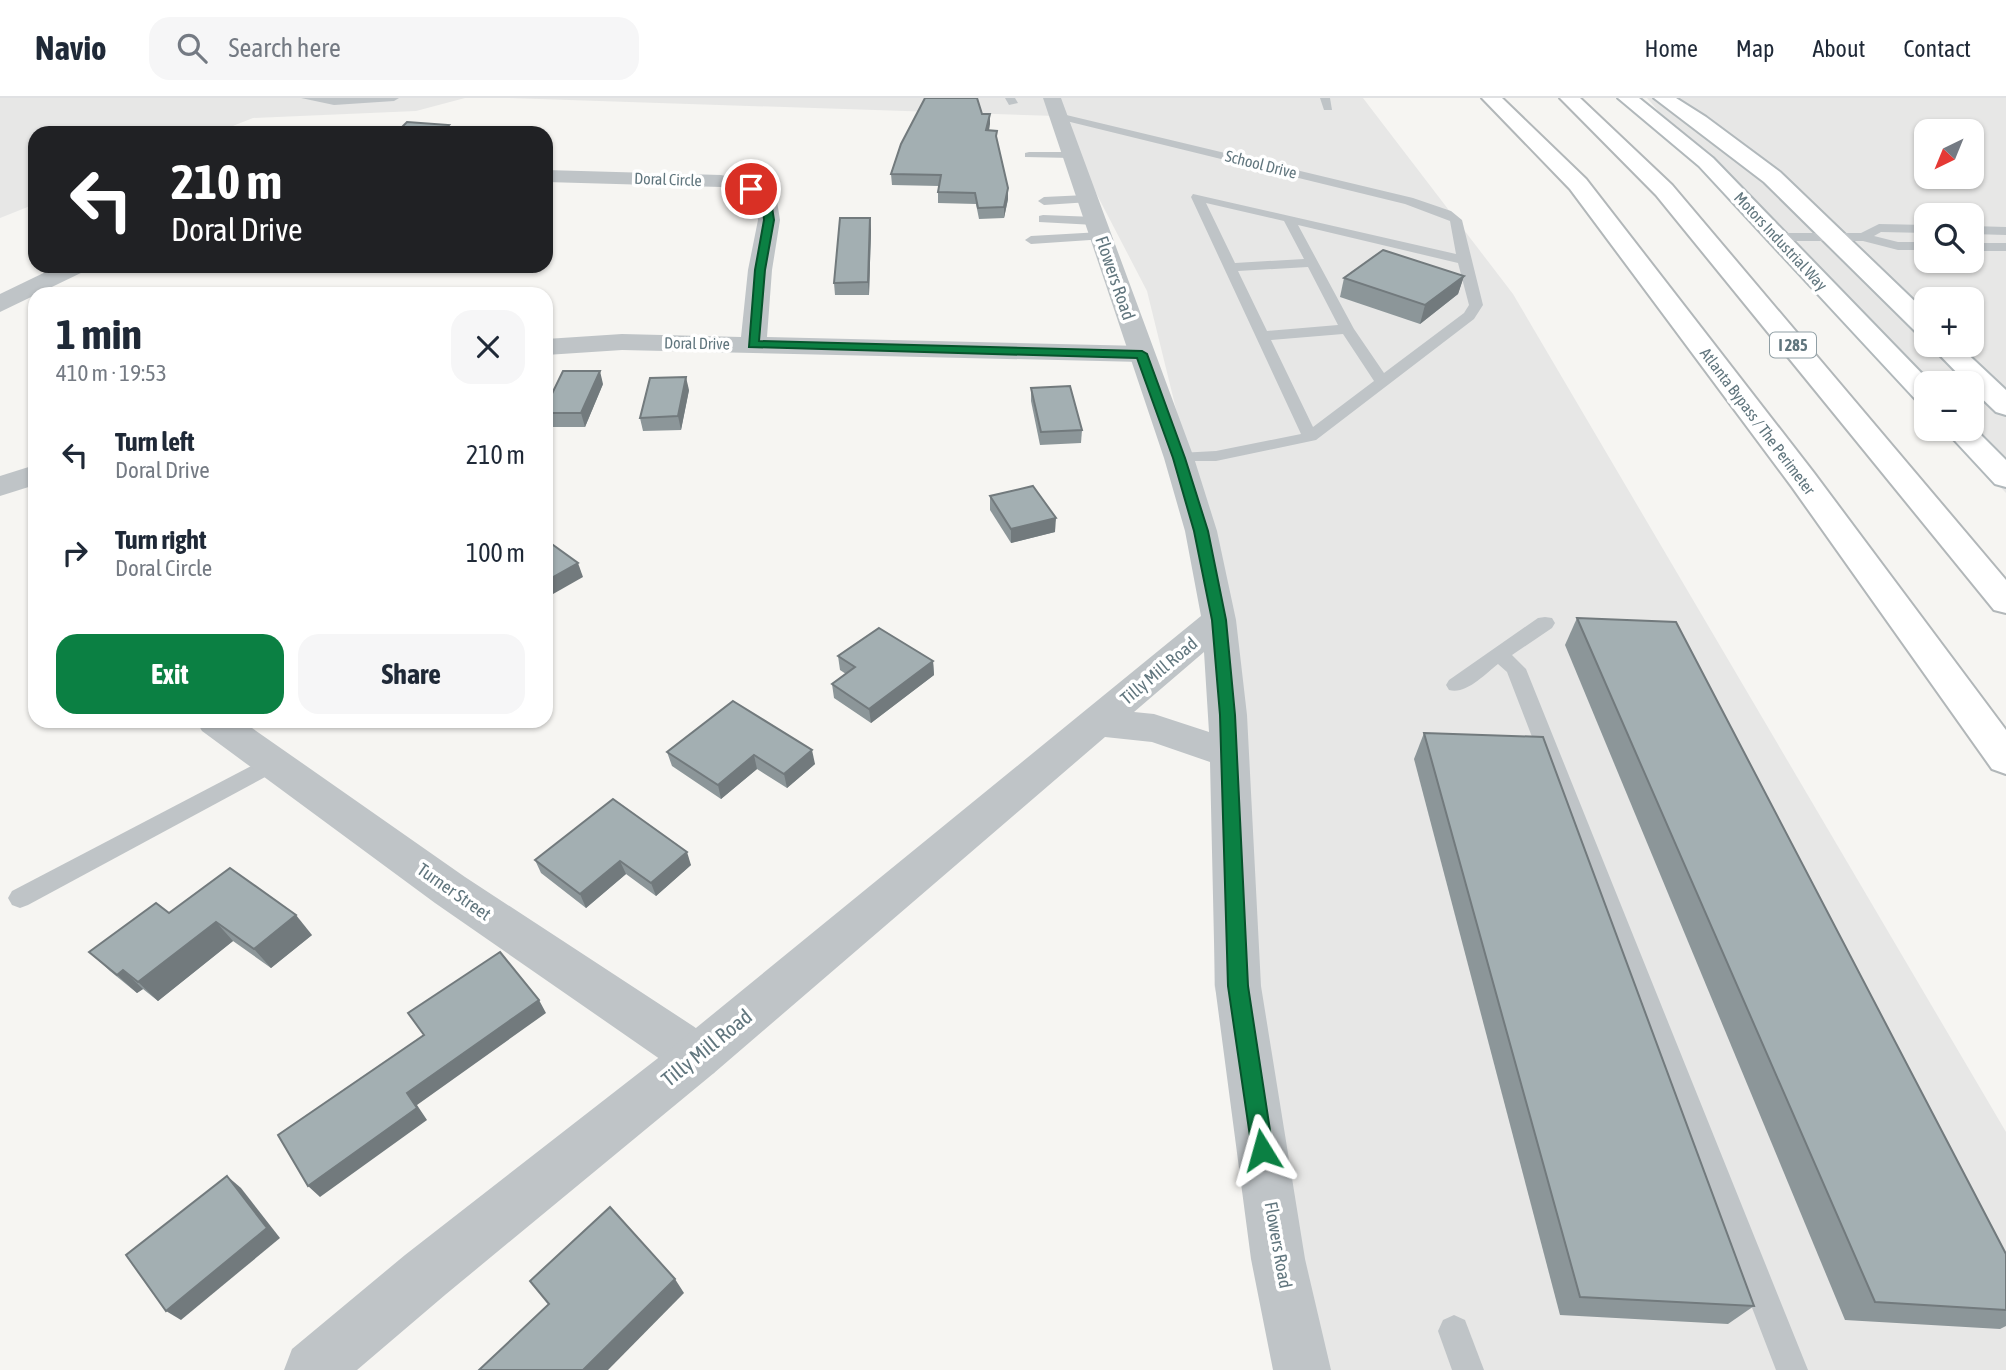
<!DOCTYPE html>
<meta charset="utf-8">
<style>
body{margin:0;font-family:"Asap Condensed",sans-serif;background:#f6f6f7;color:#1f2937;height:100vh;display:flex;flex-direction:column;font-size:26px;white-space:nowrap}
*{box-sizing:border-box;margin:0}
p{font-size:23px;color:#747a83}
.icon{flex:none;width:38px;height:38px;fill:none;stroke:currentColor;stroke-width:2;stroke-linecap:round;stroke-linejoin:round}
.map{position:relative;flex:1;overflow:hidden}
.details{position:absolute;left:28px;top:189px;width:525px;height:441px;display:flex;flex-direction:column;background:#fff;border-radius:21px;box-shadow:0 2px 5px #0004}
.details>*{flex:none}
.top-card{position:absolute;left:28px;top:28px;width:525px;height:147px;border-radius:21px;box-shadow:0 2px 5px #0004;background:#202124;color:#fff;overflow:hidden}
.needle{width:46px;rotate:223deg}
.controls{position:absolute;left:1914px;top:21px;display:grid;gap:14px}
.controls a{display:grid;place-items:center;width:70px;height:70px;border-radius:14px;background:#fff;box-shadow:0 2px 5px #0004;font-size:35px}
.pin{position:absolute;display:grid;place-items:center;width:60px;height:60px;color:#fff;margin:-30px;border:4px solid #fff;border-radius:50%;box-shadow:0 2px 7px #0007}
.me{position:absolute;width:77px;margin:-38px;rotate:352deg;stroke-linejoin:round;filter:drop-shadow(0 0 5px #0008)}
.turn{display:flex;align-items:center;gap:24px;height:147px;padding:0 28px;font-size:32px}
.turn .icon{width:91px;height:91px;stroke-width:2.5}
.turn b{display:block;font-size:49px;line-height:60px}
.round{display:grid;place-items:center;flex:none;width:74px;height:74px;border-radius:21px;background:#f6f6f7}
.summary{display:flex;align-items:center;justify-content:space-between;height:119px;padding:0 28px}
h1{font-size:42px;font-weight:700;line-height:52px}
.button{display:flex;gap:14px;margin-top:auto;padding:14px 28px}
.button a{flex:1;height:80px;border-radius:21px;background:#0b8043;color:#fff;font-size:28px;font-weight:700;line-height:80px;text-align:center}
.button a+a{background:#f6f6f7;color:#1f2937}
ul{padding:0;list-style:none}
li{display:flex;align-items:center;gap:21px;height:98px;padding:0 28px}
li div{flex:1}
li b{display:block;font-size:26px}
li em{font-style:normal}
header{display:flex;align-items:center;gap:42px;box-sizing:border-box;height:98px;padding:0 35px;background:#fff;border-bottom:2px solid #e0e1e3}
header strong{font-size:33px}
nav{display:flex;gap:38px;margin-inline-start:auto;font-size:24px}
.search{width:490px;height:63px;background:#f6f6f7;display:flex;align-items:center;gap:18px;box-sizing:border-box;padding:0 24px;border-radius:21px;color:#747a83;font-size:26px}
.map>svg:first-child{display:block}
.built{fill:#e7e7e6;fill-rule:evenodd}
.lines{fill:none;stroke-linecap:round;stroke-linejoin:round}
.secondary-casing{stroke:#b1b8bb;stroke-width:4}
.motorway-casing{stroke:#b2b7b9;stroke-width:4}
.service{fill:#bfc4c7;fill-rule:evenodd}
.minor{fill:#bfc4c7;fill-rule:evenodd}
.tertiary{fill:#bfc4c7;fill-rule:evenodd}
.secondary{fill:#fff;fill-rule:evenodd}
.motorway{fill:#fff;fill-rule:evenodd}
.wall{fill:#8c9699}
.shaded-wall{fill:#727a7d}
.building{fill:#a3afb2;stroke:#727a7d;stroke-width:2}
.route{fill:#0b8043;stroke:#07532c;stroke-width:2}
.labels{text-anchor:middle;stroke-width:7;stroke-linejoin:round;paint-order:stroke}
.far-street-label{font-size:16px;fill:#61767e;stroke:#fff}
.shield{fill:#fff;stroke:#909fa5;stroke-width:2}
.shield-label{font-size:16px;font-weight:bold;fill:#61767e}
.street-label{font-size:18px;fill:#61767e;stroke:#fff}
.near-street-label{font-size:21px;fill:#61767e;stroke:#fff}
</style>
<header>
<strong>Navio</strong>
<div class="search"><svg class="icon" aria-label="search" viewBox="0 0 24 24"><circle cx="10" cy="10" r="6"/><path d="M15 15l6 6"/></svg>Search here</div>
<nav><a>Home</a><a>Map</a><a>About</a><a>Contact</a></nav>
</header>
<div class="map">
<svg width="2006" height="1272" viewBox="0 0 2006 1272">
<rect width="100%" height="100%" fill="#f6f5f2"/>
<g class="built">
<polygon points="0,0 465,0 416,13 253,20 215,35 35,35 35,106 0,120"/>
<polygon points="509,0 1363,0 1513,196 2006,1034 2006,1272 1319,1272 1214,887 1220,490 1147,193 1056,18"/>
<path d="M1647 0H2006V395L1945 331H1972V285H1927V312L1842 224ZM1927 33H1972V79H1927ZM1927 117H1972V163H1927ZM1927 201H1972V247H1927Z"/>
</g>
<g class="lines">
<g class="secondary-casing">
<g id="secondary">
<polygon points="1618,0 1639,0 1713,60 1931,285 1927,285 1927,305 1917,303 1699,68"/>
<polygon points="1654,0 1676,0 1706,19 1780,74 1927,215 1927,238 1918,236 1764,84"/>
<polygon points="1930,247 1958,247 2006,292 2006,317 1996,314 1972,291 1972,285 1967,285"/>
<polygon points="1972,328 2006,362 2006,389 1995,386 1944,331 1972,331"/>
</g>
</g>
<g class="motorway-casing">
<g id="motorway">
<polygon points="1482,0 1502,0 1586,81 1814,375 2006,632 2006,676 1992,671 1792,389 1570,91"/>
<polygon points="1560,0 1580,0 1672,87 2006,482 2006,515 1994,512 1656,97"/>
</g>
</g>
<g class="service">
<polygon points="301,0 399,0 394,3 334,7"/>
<polygon points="1005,0 1015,0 1018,5 1009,7"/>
<polygon points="1320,0 1330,0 1332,12 1324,12"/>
<path d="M1058 15 1413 100 1451 113 1462 122 1483 207 1474 221 1316 342 1216 363H1173L1171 360 1173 357 1179 355 1216 353 1301 336 1191 99 1193 96 1456 156 1450 123 1405 106 1054 20V16ZM1206 105 1284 123 1304 161 1235 165ZM1298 127 1458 165 1469 207 1464 215 1384 275 1354 231ZM1308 169 1338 227 1267 233 1238 173ZM1343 236 1374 283 1313 329 1271 242Z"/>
<polygon points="1029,54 1072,54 1078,57 1072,60 1025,59 1025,55"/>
<polygon points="1086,97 1090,98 1090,104 1044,107 1038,103 1044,99"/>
<polygon points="1043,117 1095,119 1101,123 1095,127 1039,124 1039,118"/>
<polygon points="1879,126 1927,127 1927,135 1881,134 1874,138 1898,144 1927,144 1927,152 1898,152 1863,143 1777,143 1771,139 1777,135 1861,135"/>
<polygon points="1972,128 2006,129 2006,137 1972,136"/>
<polygon points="1101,134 1107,138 1105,141 1031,146 1025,142 1031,138"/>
<rect x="1972" y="145" width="34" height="8"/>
<path d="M1545 519 1552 520 1555 525 1552 530 1512 557 1526 571 1808 1272H1776L1507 574 1498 566C1485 576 1466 597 1449 592L1446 587 1449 582 1538 520Z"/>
<polygon points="274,656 282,658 285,664 282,670 28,807 20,810 12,807 8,800 12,793"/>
<polygon points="1454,1217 1465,1222 1484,1272 1452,1272 1438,1233 1443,1222"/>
</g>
<g class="minor">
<polygon points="546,72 721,77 760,86 777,103 780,122 772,172 767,239 1142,248 1151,250 1155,256 1151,262 1142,264 622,252 546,257 546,241 622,236 741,239 748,172 758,122 755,105 744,96 721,89 546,84"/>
<polygon points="58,168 89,168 85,173 0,214 0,196"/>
<polygon points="35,367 35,387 0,398 0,378"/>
<polygon points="196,623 242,623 465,779 693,928 714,943 721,959 714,975 697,981 680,975 435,805 202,633"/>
</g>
<path class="tertiary" d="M1043 0H1061L1194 360 1217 433 1236 522 1247 617 1261 888 1305 1161 1331 1272H1273L1251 1161 1215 888 1210 664 1152 644 1105 639 714 975 445 1197 357 1272H284L292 1251 405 1157 680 943 1201 518 1185 433 1164 360ZM1204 554 1209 634 1154 616 1134 614Z"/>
<use href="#secondary" class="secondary"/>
<use href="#motorway" class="motorway"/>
</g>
<g class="wall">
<polygon points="982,16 990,16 989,32 997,33 997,45 1008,101 1004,120 979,121 976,106 938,105 938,94 939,88 892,87 891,76"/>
<polygon points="870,120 871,132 869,197 835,197 834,185"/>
<polygon points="1464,178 1458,196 1420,226 1340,199 1344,180"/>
<polygon points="603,286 585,329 547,329 546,308"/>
<polygon points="1031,290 1082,332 1081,345 1040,347 1031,303"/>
<polygon points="689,292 681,332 643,333 640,320"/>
<polygon points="990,398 1055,434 1011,445 990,412"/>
<polygon points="1577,520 2006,1156 2006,1228 2000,1231 1845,1222 1565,547"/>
<polygon points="838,558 933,563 934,577 871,625 834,600 832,586 846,576 840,572"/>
<polygon points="733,603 815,666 787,690 757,671 721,701 672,668 667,654"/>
<polygon points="1424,635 1754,1208 1728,1226 1560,1217 1414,661"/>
<polygon points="613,701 691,767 656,798 626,776 586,810 541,775 535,762"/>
<polygon points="169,815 312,837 271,870 233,843 158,903 143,891 137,895 110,873 89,854"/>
</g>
<g class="shaded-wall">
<polygon points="990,16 990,26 987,43 986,32"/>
<polygon points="449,27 451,35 441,35"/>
<polygon points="1008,90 1008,101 1004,120 1004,109"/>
<polygon points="870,120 871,132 869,197 868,184"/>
<polygon points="1464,178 1458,196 1420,226 1425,207"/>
<polygon points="600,273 603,286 585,329 581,315"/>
<polygon points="686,279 689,292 681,332 678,318"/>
<polygon points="1056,420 1055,434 1011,445 1011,431"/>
<polygon points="578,465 583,479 546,500 546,483"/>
<polygon points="933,563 934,577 871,625 869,611"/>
<polygon points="812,652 815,666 787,690 784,676"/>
<polygon points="754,657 757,671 721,701 718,687"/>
<polygon points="687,754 691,767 656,798 651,785"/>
<polygon points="620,763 626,776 586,810 580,796"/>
<polygon points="296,817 312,837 271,870 254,851"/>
<polygon points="216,824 233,843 158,903 138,884"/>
<polygon points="123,872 143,891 137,895 117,877"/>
<polygon points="539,902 546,915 417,1007 427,1022 320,1099 308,1088 407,995"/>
<polygon points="227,1078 241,1090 280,1140 181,1222 166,1213"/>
<polygon points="675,1181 684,1195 608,1272 583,1272"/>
</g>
<g class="building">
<polygon points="925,0 977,0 982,16 990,16 986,32 997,33 996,38 1008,90 1004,109 978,110 975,95 938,94 941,77 891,76 901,46"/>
<polygon points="407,24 449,27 441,35 396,35"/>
<polygon points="840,120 870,120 868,184 834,185"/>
<polygon points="1383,152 1464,178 1425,207 1344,180"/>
<polygon points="563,273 600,273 581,315 546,315 546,308"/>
<polygon points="686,279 678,318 640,320 650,280"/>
<polygon points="1070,288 1082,332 1041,334 1031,290"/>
<polygon points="1033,388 1056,420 1011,431 990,398"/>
<polygon points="549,444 578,465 546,483 546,446"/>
<polygon points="1577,520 1676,524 2006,1156 2006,1212 1875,1204"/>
<polygon points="879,530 933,563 869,611 832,586 855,569 838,558"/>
<polygon points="733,603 812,652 784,676 754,657 718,687 667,654"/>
<polygon points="1424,635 1543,639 1754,1208 1580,1199"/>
<polygon points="613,701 687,754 651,785 620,763 580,796 535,762"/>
<polygon points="230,770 296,817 254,851 216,824 138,884 123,872 117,877 89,854 156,805 169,815"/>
<polygon points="500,854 539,902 407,995 417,1010 308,1088 278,1037 424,937 408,915"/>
<polygon points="227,1078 267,1130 166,1213 126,1157"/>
<polygon points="610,1109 675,1181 583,1272 479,1272 549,1206 530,1183"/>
</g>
<polygon class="route" points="748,89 755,89 771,103 774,122 765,172 759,243 1142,253 1147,256 1185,360 1208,433 1226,522 1235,617 1248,888 1273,1052 1270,1059 1262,1062 1255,1059 1252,1052 1228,888 1220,617 1212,522 1194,433 1173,360 1137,260 749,249 755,172 764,122 762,104 748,93"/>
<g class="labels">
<g class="far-street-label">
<text transform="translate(1261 66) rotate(14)" y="6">School Drive</text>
<text transform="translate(668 81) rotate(2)" y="6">Doral Circle</text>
<text transform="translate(1781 143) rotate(47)" y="6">Motors Industrial Way</text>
<text transform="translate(697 245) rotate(1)" y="6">Doral Drive</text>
<text transform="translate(1758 323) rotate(53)" y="6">Atlanta Bypass / The Perimeter</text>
</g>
<rect class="shield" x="1770" y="234.5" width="46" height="25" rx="5"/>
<g class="shield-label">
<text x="1793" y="253">I 285</text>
</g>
<g class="street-label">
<text transform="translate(1115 180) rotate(71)" y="6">Flowers Road</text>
<text transform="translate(1159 573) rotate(-40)" y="6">Tilly Mill Road</text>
<text transform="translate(454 794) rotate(35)" y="6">Turner Street</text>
<text transform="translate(1278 1147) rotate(80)" y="6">Flowers Road</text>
</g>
<g class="near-street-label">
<text transform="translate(707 950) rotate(-39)" y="7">Tilly Mill Road</text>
</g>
</g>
</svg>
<div class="controls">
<a><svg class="needle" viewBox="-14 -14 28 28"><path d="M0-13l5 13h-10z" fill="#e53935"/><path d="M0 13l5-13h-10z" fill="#747a83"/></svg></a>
<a><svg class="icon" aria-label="search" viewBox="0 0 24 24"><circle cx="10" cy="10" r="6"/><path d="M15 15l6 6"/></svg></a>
<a>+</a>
<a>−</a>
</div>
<div class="pin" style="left:751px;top:91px;background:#d93025"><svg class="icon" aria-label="arrive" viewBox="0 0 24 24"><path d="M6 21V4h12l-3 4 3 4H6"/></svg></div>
<svg class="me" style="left:1262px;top:1052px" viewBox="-20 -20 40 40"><path d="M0-17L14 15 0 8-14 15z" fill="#0b8043" stroke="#fff" stroke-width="4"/></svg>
<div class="top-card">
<div class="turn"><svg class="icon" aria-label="left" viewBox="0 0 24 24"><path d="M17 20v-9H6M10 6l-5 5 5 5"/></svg><div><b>210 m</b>Doral Drive</div></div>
</div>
<section class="details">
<div class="summary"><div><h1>1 min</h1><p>410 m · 19:53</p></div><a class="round"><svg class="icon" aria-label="close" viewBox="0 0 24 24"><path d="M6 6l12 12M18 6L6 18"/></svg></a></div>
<ul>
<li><svg class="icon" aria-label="left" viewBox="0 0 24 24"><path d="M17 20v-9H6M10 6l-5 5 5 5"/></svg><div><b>Turn left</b><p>Doral Drive</p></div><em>210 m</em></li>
<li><svg class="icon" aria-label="right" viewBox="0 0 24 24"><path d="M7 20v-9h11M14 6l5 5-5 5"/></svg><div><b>Turn right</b><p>Doral Circle</p></div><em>100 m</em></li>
</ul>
<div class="button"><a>Exit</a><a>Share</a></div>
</section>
</div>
